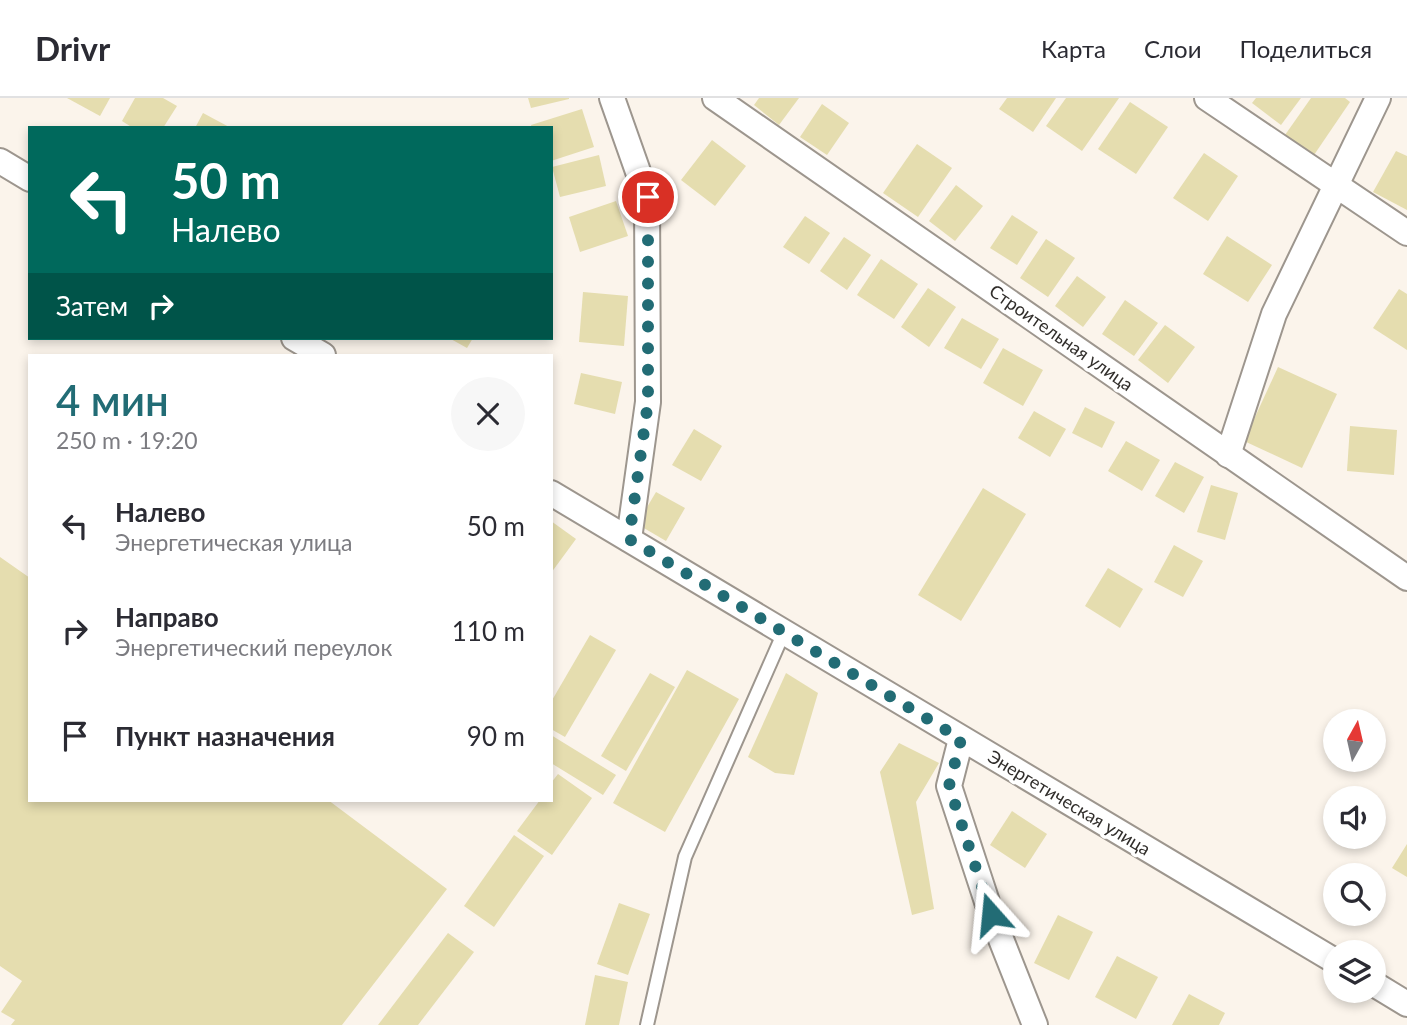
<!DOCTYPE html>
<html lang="ru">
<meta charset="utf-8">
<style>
body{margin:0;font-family:Lato,sans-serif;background:#f7f7f7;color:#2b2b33;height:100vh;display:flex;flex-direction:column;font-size:26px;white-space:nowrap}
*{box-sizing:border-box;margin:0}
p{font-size:23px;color:#7c7c81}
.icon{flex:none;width:38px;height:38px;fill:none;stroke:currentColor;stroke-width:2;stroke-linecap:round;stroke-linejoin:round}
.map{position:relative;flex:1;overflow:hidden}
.side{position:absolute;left:28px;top:256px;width:525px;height:448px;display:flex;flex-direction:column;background:#fff;border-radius:0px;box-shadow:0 4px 10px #0003}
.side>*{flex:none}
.banner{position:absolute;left:28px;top:28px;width:525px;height:214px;border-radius:0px;box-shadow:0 4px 10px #0003;background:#00695c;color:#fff;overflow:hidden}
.needle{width:46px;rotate:8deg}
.tools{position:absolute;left:1323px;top:611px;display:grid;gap:14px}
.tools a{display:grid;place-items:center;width:63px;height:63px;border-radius:50%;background:#fff;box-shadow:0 4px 10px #0003;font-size:35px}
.pin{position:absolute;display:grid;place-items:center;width:60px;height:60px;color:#fff;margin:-30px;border:4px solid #fff;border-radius:50%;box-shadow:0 2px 7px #0007}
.me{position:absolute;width:77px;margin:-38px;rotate:342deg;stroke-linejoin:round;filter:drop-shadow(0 0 5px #0008)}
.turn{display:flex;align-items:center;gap:24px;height:147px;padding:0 28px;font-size:32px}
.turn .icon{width:91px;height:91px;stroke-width:2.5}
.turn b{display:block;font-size:49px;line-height:60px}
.then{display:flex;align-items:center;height:66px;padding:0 28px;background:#0003;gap:14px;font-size:26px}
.round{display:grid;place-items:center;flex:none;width:74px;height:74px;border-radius:37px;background:#f7f7f7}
.overview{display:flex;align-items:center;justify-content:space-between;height:119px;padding:0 28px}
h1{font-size:42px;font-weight:600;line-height:52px;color:#226c75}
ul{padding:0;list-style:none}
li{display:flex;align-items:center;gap:21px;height:105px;padding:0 28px}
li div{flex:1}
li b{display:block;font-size:26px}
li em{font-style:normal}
header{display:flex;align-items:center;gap:42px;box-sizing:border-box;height:98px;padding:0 35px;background:#fff;border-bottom:2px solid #e1e1e2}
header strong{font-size:33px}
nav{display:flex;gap:38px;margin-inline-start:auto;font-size:24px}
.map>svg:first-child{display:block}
.building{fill:#e5ddaf}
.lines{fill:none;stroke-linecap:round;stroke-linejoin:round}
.lane-casing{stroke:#9d968e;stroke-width:16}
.street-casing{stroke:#9d968e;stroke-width:28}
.lane{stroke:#fff;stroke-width:12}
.street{stroke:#fff;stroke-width:24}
.route{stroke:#226c75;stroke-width:12;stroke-dasharray:0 21.6}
.labels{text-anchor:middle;stroke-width:7;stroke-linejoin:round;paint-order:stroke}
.street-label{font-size:18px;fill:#312e2b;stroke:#fff}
</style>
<header>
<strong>Drivr</strong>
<nav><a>Карта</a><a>Слои</a><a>Поделиться</a></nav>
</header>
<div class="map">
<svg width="1407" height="927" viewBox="0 0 1407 927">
<rect width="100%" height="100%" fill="#fbf4eb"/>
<g class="building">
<polygon points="67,0 110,0 100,18"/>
<polygon points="135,0 163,0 177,8 163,30 133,30 122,23"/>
<polygon points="528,0 569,0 569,1 531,10"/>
<polygon points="759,0 799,0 779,27 754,7"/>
<polygon points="1007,0 1056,0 1033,34 999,11"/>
<polygon points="1066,0 1119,0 1082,53 1046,28"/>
<polygon points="1256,0 1301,0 1281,27 1252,5"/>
<polygon points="1311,0 1345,0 1350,4 1314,57 1285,37"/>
<polygon points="1130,4 1168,29 1136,76 1098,51"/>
<polygon points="822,6 849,25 827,57 800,39"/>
<polygon points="582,11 594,49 551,63 551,30 532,30 531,27"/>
<polygon points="203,15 231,30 195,30"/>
<polygon points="712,42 746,68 715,108 681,82"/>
<polygon points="917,46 952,70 918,119 883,95"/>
<polygon points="1396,53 1407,58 1407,112 1373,94"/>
<polygon points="1204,55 1238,78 1208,123 1173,100"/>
<polygon points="599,57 606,88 560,99 552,69"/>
<polygon points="956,87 983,108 955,143 929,123"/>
<polygon points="616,103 628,138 580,154 569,119"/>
<polygon points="1012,117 1038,134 1017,167 990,150"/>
<polygon points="805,118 830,135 809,166 783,149"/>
<polygon points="1227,138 1272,167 1248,204 1203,176"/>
<polygon points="844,139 871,157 847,192 820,173"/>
<polygon points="1046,141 1075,160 1048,199 1020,180"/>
<polygon points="881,161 918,186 894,221 857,197"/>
<polygon points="1077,178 1106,199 1083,229 1055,208"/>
<polygon points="928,190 956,209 929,249 901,229"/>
<polygon points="1399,191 1407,196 1407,252 1373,230"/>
<polygon points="583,194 628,198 624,248 579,244"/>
<polygon points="1125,202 1158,225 1134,258 1102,236"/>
<polygon points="962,220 999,241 981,271 944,250"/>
<polygon points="1165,227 1195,249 1168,285 1138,262"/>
<polygon points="449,240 473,240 467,250"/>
<polygon points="1003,250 1043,272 1023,308 983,285"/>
<polygon points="1278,269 1337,296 1302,370 1244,343"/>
<polygon points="581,275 622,284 615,316 574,306"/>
<polygon points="1085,309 1115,324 1102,350 1072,335"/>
<polygon points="1034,313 1066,331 1050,359 1018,340"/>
<polygon points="1350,328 1397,332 1394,377 1347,373"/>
<polygon points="694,331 722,348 701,383 672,367"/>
<polygon points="1126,343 1160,362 1142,393 1108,373"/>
<polygon points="1175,364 1204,379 1184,415 1155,398"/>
<polygon points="1211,387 1238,395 1225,442 1197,434"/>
<polygon points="983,390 1026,416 961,523 918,497"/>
<polygon points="656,394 685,410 666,443 637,426"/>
<polygon points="551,423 576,441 551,475"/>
<polygon points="1174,447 1203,463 1183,499 1154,484"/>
<polygon points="0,459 30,480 30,702 328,702 447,791 342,927 11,927 15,922 1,914 22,883 0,868"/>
<polygon points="1108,470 1143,491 1120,530 1085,508"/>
<polygon points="590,537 616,552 565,639 551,631 551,604"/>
<polygon points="687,572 739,601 665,734 613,705"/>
<polygon points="650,575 675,589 626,673 601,658"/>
<polygon points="786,575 818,595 794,677 775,675 748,659"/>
<polygon points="551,637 616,677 603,697 551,665"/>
<polygon points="899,645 939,665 916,704 934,811 912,817 880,674"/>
<polygon points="558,676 592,700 552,757 517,733 540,702 551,702 551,685"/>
<polygon points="1012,713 1047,736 1025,770 990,747"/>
<polygon points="514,737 544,758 494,829 464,808"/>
<polygon points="1407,746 1407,779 1392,770"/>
<polygon points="619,805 650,816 628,877 597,866"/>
<polygon points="1058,817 1093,834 1069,882 1034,865"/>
<polygon points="448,835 474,854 418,927 378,927"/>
<polygon points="1117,858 1158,879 1136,921 1095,899"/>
<polygon points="595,877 628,884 619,927 585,927"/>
<polygon points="1189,896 1225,915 1219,927 1172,927"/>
</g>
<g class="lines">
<g class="lane-casing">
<polyline id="lane" points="647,927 685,759 784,534"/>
</g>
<g class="street-casing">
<g id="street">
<polyline points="612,0 647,99 648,304 629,441"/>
<polyline points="715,0 1407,480"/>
<polyline points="1207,0 1407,135"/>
<polyline points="0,63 30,81"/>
<polyline points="294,240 323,257"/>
<polyline points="1228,357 1274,216 1378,0"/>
<polyline points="551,395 1335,863"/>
<polyline points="961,641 949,688 991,816 1035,927"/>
<polyline points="1374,886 1407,906"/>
</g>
</g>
<use href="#lane" class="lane"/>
<use href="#street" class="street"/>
</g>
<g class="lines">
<polyline class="route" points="648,99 648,304 629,441 961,641 949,688 991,816"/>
</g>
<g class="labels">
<g class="street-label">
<text transform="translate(1061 240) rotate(35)" y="6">Строительная улица</text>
<text transform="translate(1069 705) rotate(31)" y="6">Энергетическая улица</text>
</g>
</g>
</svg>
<div class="tools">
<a><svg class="needle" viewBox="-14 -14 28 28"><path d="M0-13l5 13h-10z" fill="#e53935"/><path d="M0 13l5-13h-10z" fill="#7c7c81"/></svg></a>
<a><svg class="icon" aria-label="sound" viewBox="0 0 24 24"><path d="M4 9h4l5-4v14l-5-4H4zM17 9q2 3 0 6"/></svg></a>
<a><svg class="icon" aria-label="search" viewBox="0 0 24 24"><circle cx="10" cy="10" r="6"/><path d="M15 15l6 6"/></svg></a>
<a><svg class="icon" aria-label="layers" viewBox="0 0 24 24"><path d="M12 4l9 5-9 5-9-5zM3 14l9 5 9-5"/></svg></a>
</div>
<div class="pin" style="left:648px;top:99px;background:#d93025"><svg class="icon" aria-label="arrive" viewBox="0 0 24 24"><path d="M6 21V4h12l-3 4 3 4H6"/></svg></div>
<svg class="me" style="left:991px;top:816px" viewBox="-20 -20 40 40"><path d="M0-17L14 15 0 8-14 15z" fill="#226c75" stroke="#fff" stroke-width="4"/></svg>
<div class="banner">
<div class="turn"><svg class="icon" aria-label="left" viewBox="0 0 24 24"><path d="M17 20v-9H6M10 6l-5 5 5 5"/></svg><div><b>50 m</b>Налево</div></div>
<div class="then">Затем<svg class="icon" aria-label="right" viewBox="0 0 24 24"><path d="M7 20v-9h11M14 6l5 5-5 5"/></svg></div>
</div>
<section class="side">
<div class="overview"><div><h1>4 мин</h1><p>250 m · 19:20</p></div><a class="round"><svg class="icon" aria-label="close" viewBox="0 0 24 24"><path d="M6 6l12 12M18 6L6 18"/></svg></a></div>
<ul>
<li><svg class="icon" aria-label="left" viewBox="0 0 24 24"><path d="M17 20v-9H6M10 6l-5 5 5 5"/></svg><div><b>Налево</b><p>Энергетическая улица</p></div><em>50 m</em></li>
<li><svg class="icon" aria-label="right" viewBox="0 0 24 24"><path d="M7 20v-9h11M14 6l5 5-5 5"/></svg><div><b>Направо</b><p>Энергетический переулок</p></div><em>110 m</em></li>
<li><svg class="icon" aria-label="arrive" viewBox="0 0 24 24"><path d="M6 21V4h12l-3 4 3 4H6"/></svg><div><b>Пункт назначения</b></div><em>90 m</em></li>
</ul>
</section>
</div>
